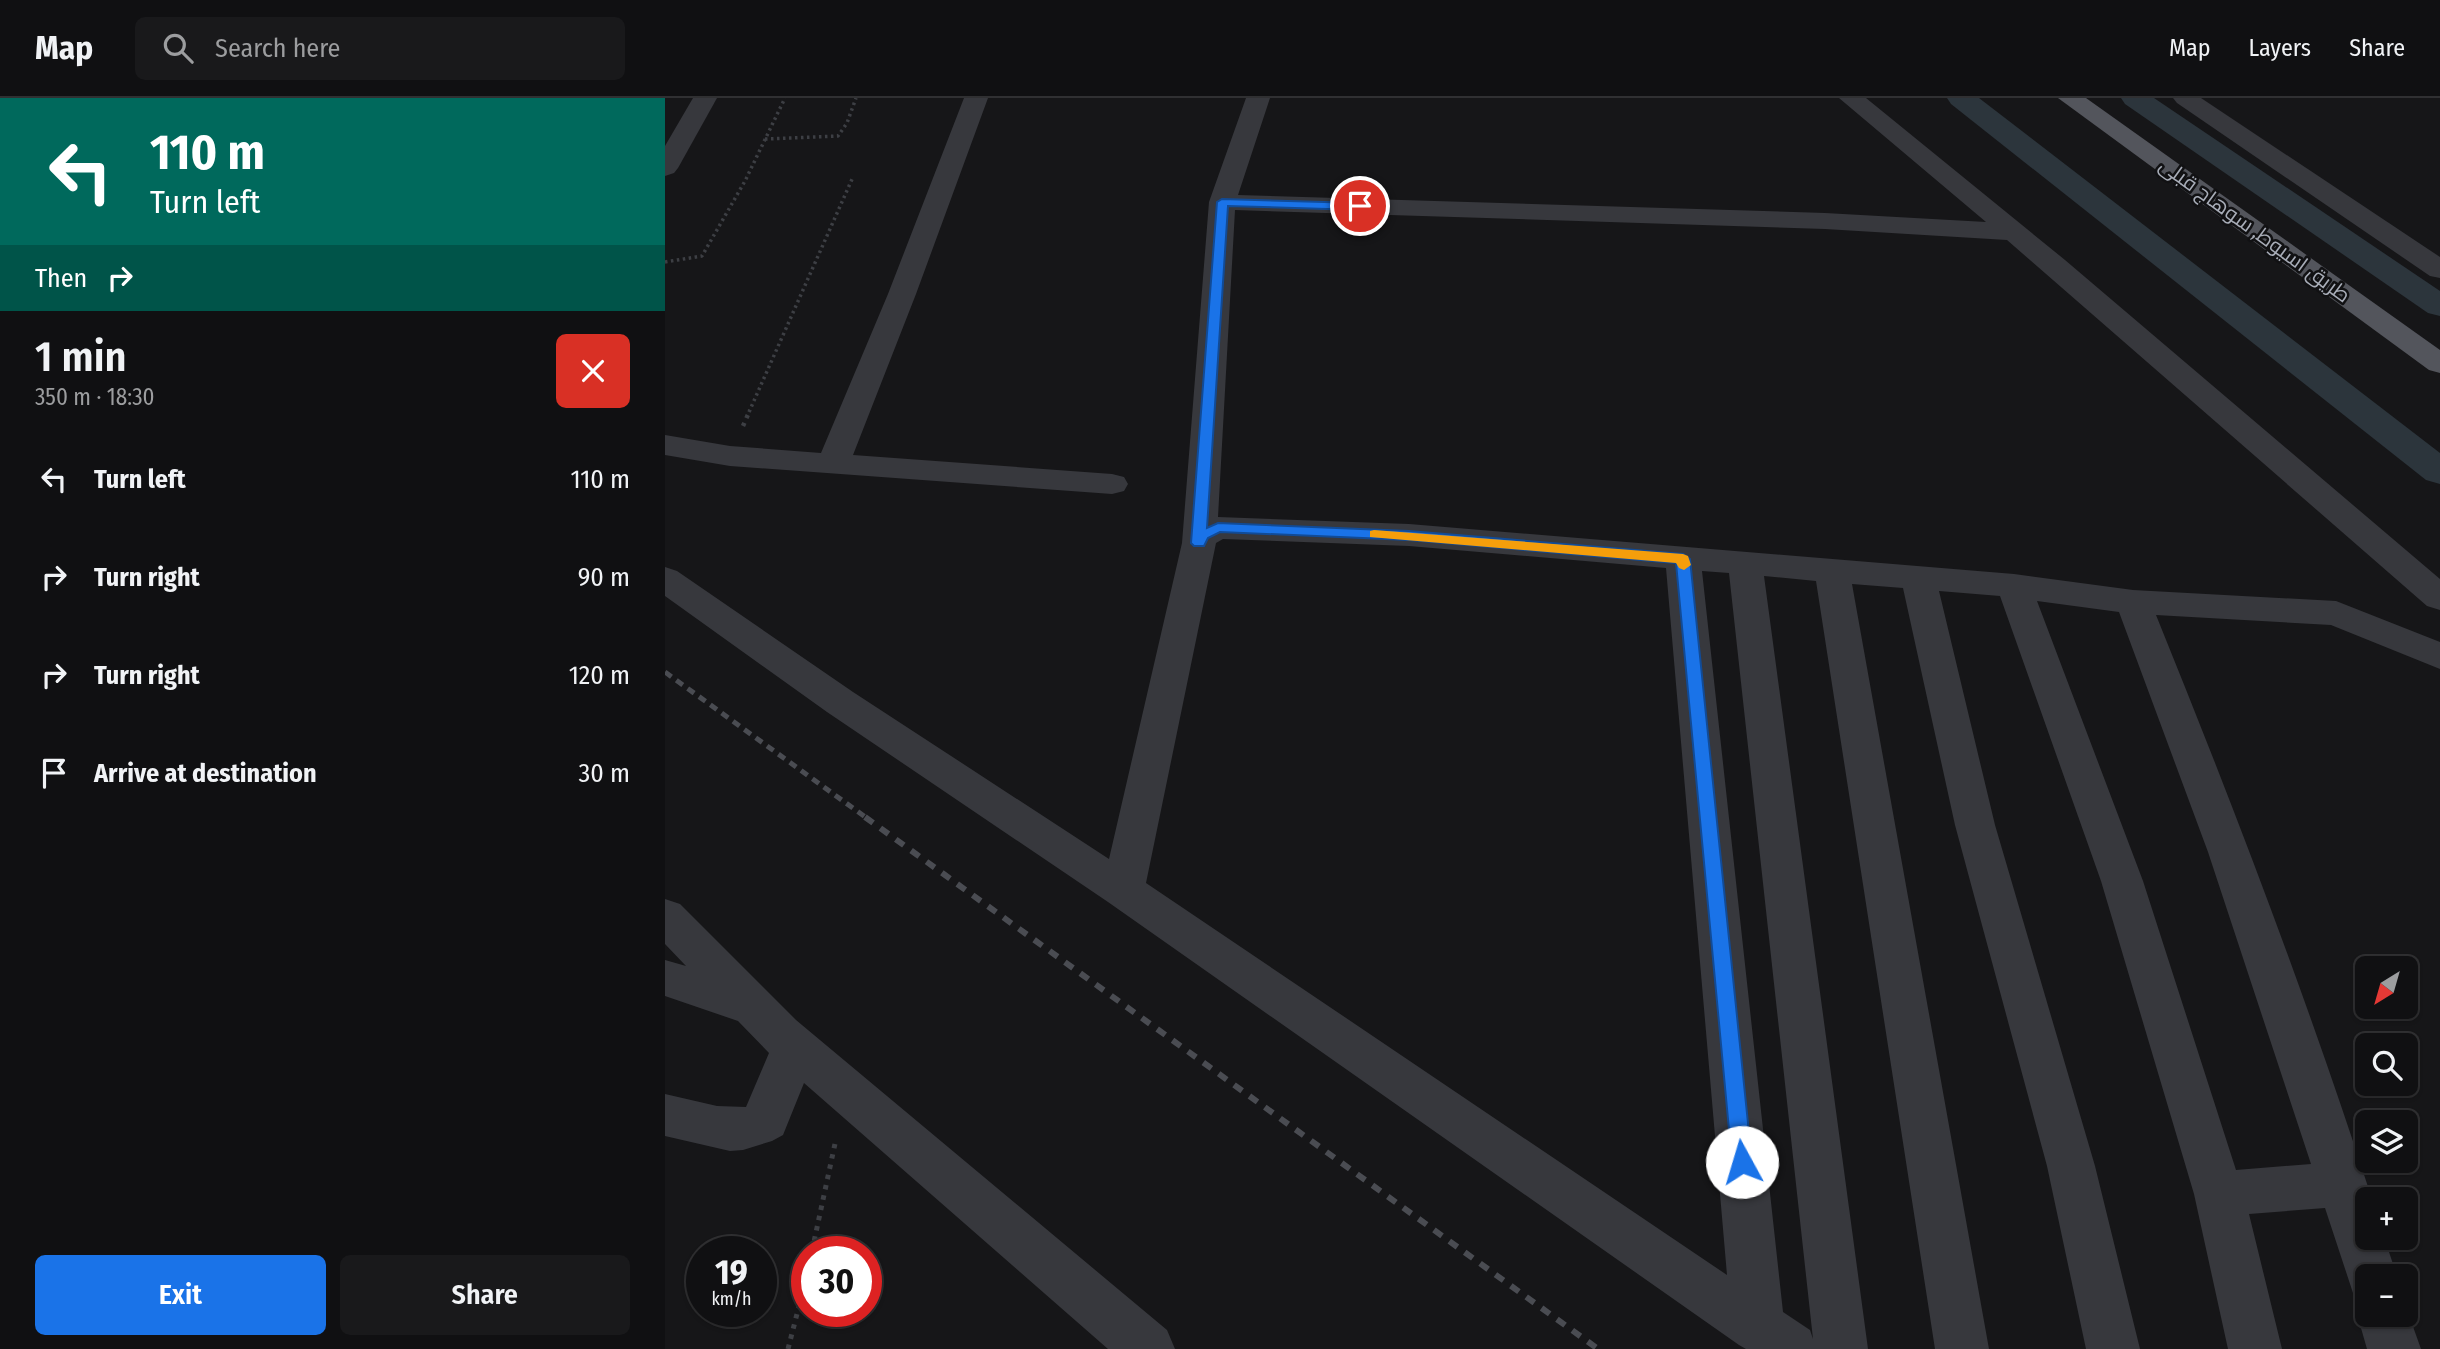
<!DOCTYPE html>
<meta charset="utf-8">
<style>
body{margin:0;font-family:"Fira Sans Condensed",Cairo,sans-serif;background:#19191b;color:#f1f3f6;height:100vh;display:flex;flex-direction:column;font-size:26px;white-space:nowrap}
*{box-sizing:border-box;margin:0}
p{font-size:23px;color:#9c9d9f}
.icon{flex:none;width:38px;height:38px;fill:none;stroke:currentColor;stroke-width:2;stroke-linecap:round;stroke-linejoin:round}
.map{position:relative;flex:1;overflow:hidden}
.side{display:flex;flex-direction:column;background:#101012;width:665px}
.side>*{flex:none}
.guide{background:#00695c;color:#fff;overflow:hidden}
.needle{width:46px;rotate:217deg}
.buttons{position:absolute;left:1690px;top:858px;display:grid;gap:14px}
.buttons a{display:grid;place-items:center;width:63px;height:63px;border-radius:10px;background:#101012;box-shadow:0 2px 5px #0004,0 0 0 2px #303032;font-size:35px}
.speed{position:absolute;left:21px;top:1138px;display:flex;gap:14px;font-size:35px;font-weight:700;text-align:center}
.speed>*{display:grid;place-content:center;width:91px;height:91px;border-radius:50%;background:#101012;box-shadow:0 2px 5px #0004,0 0 0 2px #303032;line-height:1}
.speed small{font-size:18px;font-weight:400}
.speed .limit{border:10px solid #d22;background:#fff;color:#111}
.pin{position:absolute;display:grid;place-items:center;width:60px;height:60px;color:#fff;margin:-30px;border:4px solid #fff;border-radius:50%;box-shadow:0 2px 7px #0007}
.me{position:absolute;width:77px;margin:-38px;rotate:354deg;stroke-linejoin:round;filter:drop-shadow(0 0 5px #0008)}
.turn{display:flex;align-items:center;gap:24px;height:147px;padding:0 35px;font-size:32px}
.turn .icon{width:91px;height:91px;stroke-width:2.5}
.turn b{display:block;font-size:49px;line-height:60px}
.then{display:flex;align-items:center;height:66px;padding:0 35px;background:#0003;gap:14px;font-size:26px}
.round{display:grid;place-items:center;flex:none;width:74px;height:74px;border-radius:10px;background:#19191b}
.overview{display:flex;align-items:center;justify-content:space-between;height:119px;padding:0 35px}
h1{font-size:42px;font-weight:600;line-height:52px}
.action{display:flex;gap:14px;margin-top:auto;padding:14px 35px}
.action a{flex:1;height:80px;border-radius:10px;background:#1a73e8;color:#fff;font-size:28px;font-weight:600;line-height:80px;text-align:center}
.action a+a{background:#19191b;color:#f1f3f6}
ul{padding:0;list-style:none}
li{display:flex;align-items:center;gap:21px;height:98px;padding:0 35px}
li div{flex:1}
li b{display:block;font-size:26px}
li em{font-style:normal}
header{display:flex;align-items:center;gap:42px;box-sizing:border-box;height:98px;padding:0 35px;background:#101012;border-bottom:2px solid #303032}
header strong{font-size:33px}
nav{display:flex;gap:38px;margin-inline-start:auto;font-size:24px}
.search{width:490px;height:63px;background:#19191b;display:flex;align-items:center;gap:18px;box-sizing:border-box;padding:0 24px;border-radius:10px;color:#9c9d9f;font-size:26px}
main{display:flex;flex:1;min-height:0}
.map>svg:first-child{display:block}
.lines{fill:none;stroke-linecap:round;stroke-linejoin:round}
.canal{fill:#2c353c;fill-rule:evenodd}
.path-far2{stroke:#3d3f44;stroke-width:3.5;stroke-dasharray:2.5 3.5;stroke-linecap:butt}
.path-far1{stroke:#3d3f44;stroke-width:4.5;stroke-dasharray:3.5 5;stroke-linecap:butt}
.path{stroke:#3d3f44;stroke-width:5;stroke-dasharray:4.5 6;stroke-linecap:butt}
.minor{fill:#37383d;fill-rule:evenodd}
.major{fill:#53555c;fill-rule:evenodd}
.rail-far1{stroke:#4a4c52;stroke-width:5;stroke-dasharray:8 6;stroke-linecap:butt}
.rail{stroke:#4a4c52;stroke-width:6;stroke-dasharray:10 9;stroke-linecap:butt}
.route{fill:#1a73e8;stroke:#114b97;stroke-width:2}
.slow{fill:#f59e0b}
.labels{text-anchor:middle;stroke-width:5;stroke-linejoin:round;paint-order:stroke}
.far-street-label{font-size:21px;fill:#a8adb8;stroke:#111113}
</style>
<header>
<strong>Map</strong>
<div class="search"><svg class="icon" aria-label="search" viewBox="0 0 24 24"><circle cx="10" cy="10" r="6"/><path d="M15 15l6 6"/></svg>Search here</div>
<nav><a>Map</a><a>Layers</a><a>Share</a></nav>
</header>
<main>
<section class="side">
<div class="guide">
<div class="turn"><svg class="icon" aria-label="left" viewBox="0 0 24 24"><path d="M17 20v-9H6M10 6l-5 5 5 5"/></svg><div><b>110 m</b>Turn left</div></div>
<div class="then">Then<svg class="icon" aria-label="right" viewBox="0 0 24 24"><path d="M7 20v-9h11M14 6l5 5-5 5"/></svg></div>
</div>
<div class="overview"><div><h1>1 min</h1><p>350 m · 18:30</p></div><a class="round" style="background:#d93025;color:#fff"><svg class="icon" aria-label="close" viewBox="0 0 24 24"><path d="M6 6l12 12M18 6L6 18"/></svg></a></div>
<ul>
<li><svg class="icon" aria-label="left" viewBox="0 0 24 24"><path d="M17 20v-9H6M10 6l-5 5 5 5"/></svg><div><b>Turn left</b></div><em>110 m</em></li>
<li><svg class="icon" aria-label="right" viewBox="0 0 24 24"><path d="M7 20v-9h11M14 6l5 5-5 5"/></svg><div><b>Turn right</b></div><em>90 m</em></li>
<li><svg class="icon" aria-label="right" viewBox="0 0 24 24"><path d="M7 20v-9h11M14 6l5 5-5 5"/></svg><div><b>Turn right</b></div><em>120 m</em></li>
<li><svg class="icon" aria-label="arrive" viewBox="0 0 24 24"><path d="M6 21V4h12l-3 4 3 4H6"/></svg><div><b>Arrive at destination</b></div><em>30 m</em></li>
</ul>
<div class="action"><a>Exit</a><a>Share</a></div>
</section>
<div class="map">
<svg width="1775" height="1251" viewBox="0 0 1775 1251">
<rect width="100%" height="100%" fill="#161618"/>
<g class="lines">
<g class="canal">
<polygon points="1282,0 1314,0 1775,355 1775,386 1761,382 1286,6"/>
<polygon points="1456,0 1489,0 1775,193 1775,218 1763,215 1460,6"/>
</g>
<g class="path-far2">
<polyline points="100,41 173,38 182,25 191,0"/>
<polyline points="0,164 37,158 80,83 120,0"/>
<polyline points="84,314 188,79"/>
</g>
<polyline class="path-far1" points="78,328 85,312"/>
<g class="path">
<polyline points="147,1153 171,1041"/>
<polyline points="123,1251 142,1177"/>
</g>
<g class="minor">
<polygon points="28,0 52,0 13,70 9,75 0,78 0,48"/>
<polygon points="299,0 323,0 251,196 188,357 447,376 459,379 463,386 459,393 447,396 65,368 0,357 0,337 65,348 156,355 223,196"/>
<path d="M581 0H605L573 97 1160 115 1321 124 1174 0H1201L1400 162 1775 481V512L1762 508 1342 142 1160 131 570 112 553 419 744 426 1349 476 1468 492 1671 503 1775 544V571L1666 527 1491 517C1569 709 1643 903 1707 1101H1703V1139H1719L1732 1178H1703V1216H1741V1209L1756 1251H1702L1692 1216 1699 1200 1688 1195 1660 1110 1584 1116 1617 1251H1563L1529 1096 1436 783 1335 498 1274 493 1330 727 1430 1068 1475 1251H1421L1382 1068 1290 727 1238 490 1187 486 1324 1251H1270L1151 483 1099 478 1203 1251H1081L1074 1247 443 804 162 614 0 498V469L12 473 188 594 444 761 517 445 544 104ZM558 441 744 448 1001 470 1062 1177 481 785 551 445ZM1037 473 1064 475 1148 1241 1145 1232 1118 1214ZM1372 503 1454 514 1543 754 1646 1066 1571 1072 1478 783Z"/>
<polygon points="1508,0 1536,0 1775,159 1775,180 1765,178 1512,5"/>
<polygon points="0,801 15,806 131,922 502,1232 510,1251 443,1251 139,985 118,1037 107,1043 78,1052 65,1053 0,1038 0,996 52,1008 81,1009 104,955 73,923 0,898 0,862 21,868 0,846"/>
</g>
<polygon class="major" points="1393,0 1421,0 1775,252 1775,275 1764,272"/>
<polyline class="rail-far1" points="0,574 203,721"/>
<polyline class="rail" points="200,719 933,1251"/>
</g>
<polygon class="route" points="557,101 695,105 700,108 695,112 563,108 542,430 553,425 744,433 1018,456 1025,461 1087,1064 1084,1071 1077,1074 1070,1071 1067,1064 1011,465 744,442 555,434 543,440 539,448 529,448 526,445 552,104"/>
<polygon class="slow" points="709,432 1018,456 1023,458 1026,467 1019,472 1014,470 1011,465 705,439 705,433"/>
<g class="labels">
<g class="far-street-label">
<text transform="translate(1590 132) rotate(36)" y="7">طريق اسيوط, سوهاج قبلى</text>
</g>
</g>
</svg>
<div class="buttons">
<a><svg class="needle" viewBox="-14 -14 28 28"><path d="M0-13l5 13h-10z" fill="#e53935"/><path d="M0 13l5-13h-10z" fill="#9c9d9f"/></svg></a>
<a><svg class="icon" aria-label="search" viewBox="0 0 24 24"><circle cx="10" cy="10" r="6"/><path d="M15 15l6 6"/></svg></a>
<a><svg class="icon" aria-label="layers" viewBox="0 0 24 24"><path d="M12 4l9 5-9 5-9-5zM3 14l9 5 9-5"/></svg></a>
<a>+</a>
<a>−</a>
</div>
<div class="speed"><div>19<small>km/h</small></div><div class="limit">30</div></div>
<div class="pin" style="left:695px;top:108px;background:#d93025"><svg class="icon" aria-label="arrive" viewBox="0 0 24 24"><path d="M6 21V4h12l-3 4 3 4H6"/></svg></div>
<svg class="me" style="left:1077px;top:1064px" viewBox="-20 -20 40 40"><circle r="19" fill="#fff"/><path d="M0-13L10 11 0 6-10 11z" fill="#1a73e8"/></svg>
</div>
</main>
